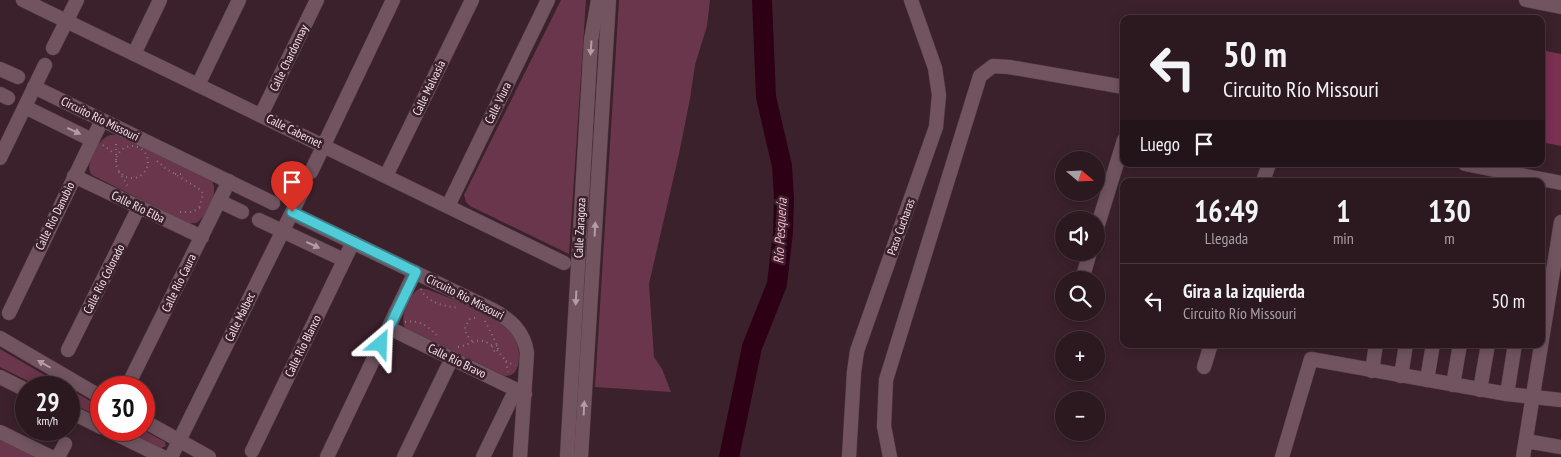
<!DOCTYPE html>
<html lang="es">
<meta charset="utf-8">
<style>
body{margin:0;font-family:"PT Sans Narrow",sans-serif;background:#342229;color:#f1f3f6;height:100vh;display:flex;flex-direction:column;font-size:19px;white-space:nowrap}
*{box-sizing:border-box;margin:0}
p{font-size:16px;color:#a6a0a5}
.icon{flex:none;width:28px;height:28px;fill:none;stroke:currentColor;stroke-width:2;stroke-linecap:round;stroke-linejoin:round}
.map{position:relative;flex:1;overflow:hidden}
.drawer{position:absolute;left:1120px;top:178px;width:425px;height:170px;display:flex;flex-direction:column;background:#2c1920;border-radius:10px;box-shadow:0 2px 12px #0003,0 0 0 1px #48383e}
.drawer>*{flex:none}
.hud{position:absolute;left:1120px;top:15px;width:425px;height:152px;border-radius:10px;box-shadow:0 2px 12px #0003,0 0 0 1px #48383e;background:#2c1920;color:#f1f3f6;overflow:hidden}
.needle{width:32px;rotate:109deg}
.controls{position:absolute;left:1055px;top:151px;display:grid;gap:10px}
.controls a{display:grid;place-items:center;width:50px;height:50px;border-radius:50%;background:#2c1920;box-shadow:0 2px 12px #0003,0 0 0 1px #48383e;font-size:25px}
.speed{position:absolute;left:15px;top:376px;display:flex;gap:10px;font-size:25px;font-weight:700;text-align:center}
.speed>*{display:grid;place-content:center;width:65px;height:65px;border-radius:50%;background:#2c1920;box-shadow:0 2px 12px #0003,0 0 0 1px #48383e;line-height:1}
.speed small{font-size:12px;font-weight:400}
.speed .limit{border:8px solid #d22;background:#fff;color:#111}
.pin{position:absolute;display:grid;place-items:center;width:42px;height:42px;color:#fff;margin:-51px -21px;border-radius:50% 50% 50% 0;rotate:-45deg;box-shadow:0 0 5px #0007}
.pin .icon{rotate:45deg}
.me{position:absolute;width:55px;margin:-28px;rotate:26deg;stroke-linejoin:round;filter:drop-shadow(0 0 4px #0008)}
.turn{display:flex;align-items:center;gap:18px;height:105px;padding:0 20px;font-size:22px}
.turn .icon{width:65px;height:65px;stroke-width:2.5}
.turn b{display:block;font-size:35px;line-height:42px}
.then{display:flex;align-items:center;height:48px;padding:0 20px;background:#0003;gap:10px;font-size:19px}
.eta{display:flex;justify-content:space-evenly;align-items:center;height:85px;text-align:center}
.eta b{font-size:30px;font-weight:800;line-height:35px}
ul{padding:0;list-style:none}
li{display:flex;align-items:center;gap:15px;height:75px;padding:0 20px;border-top:1px solid #48383e}
li div{flex:1}
li b{display:block;font-size:19px}
li em{font-style:normal}
.map>svg:first-child{display:block}
.green{fill:#69364b}
.lines{fill:none;stroke-linecap:round;stroke-linejoin:round}
.river{stroke:#2e0016;stroke-width:20}
.building{fill:#7a3152}
.minor-casing{stroke:#543e47;stroke-width:15}
.path{stroke:#8b747c;stroke-width:2;stroke-dasharray:1 4;stroke-linecap:butt}
.minor{stroke:#71545f;stroke-width:14}
.oneway{fill:#b49ca4}
.route-casing{stroke:#35848c;stroke-width:12}
.route{stroke:#52cbd8;stroke-width:9}
.labels{text-anchor:middle;stroke-width:5;stroke-linejoin:round;paint-order:stroke}
.street-label{font-size:12px;fill:#f6e4ea;stroke:#3b212b}
.water-label{font-size:14px;font-style:italic;fill:#f9b6d0;stroke:#3b212b}
</style>
<div class="map">
<svg width="1561" height="457" viewBox="0 0 1561 457">
<rect width="100%" height="100%" fill="#3b212b"/>
<g class="green">
<polygon points="561,0 586,0 569,254 470,206 466,202 464,195"/>
<polygon points="619,0 710,0 707,26 695,65 690,99 679,154 649,284 654,357 662,369 671,392 595,387"/>
<path d="M110 135H117L211 180C220 191 208 212 200 220L196 223H187L92 175C83 165 98 139 110 135Z"/>
<path d="M420 288 429 290C451 299 493 312 509 329 517 338 521 353 518 365 516 372 513 376 505 376L405 328C399 317 410 293 420 288Z"/>
<polygon points="0,349 65,387 40,387 0,367"/>
<polygon points="69,389 101,407 101,418 69,402"/>
<polygon points="125,430 143,430 165,442 166,446 161,448"/>
<polygon points="0,438 38,457 0,457"/>
</g>
<g class="lines">
<polyline class="river" points="729,457 752,347 777,284 783,232 784,199 782,166 766,97 762,0"/>
</g>
<polygon class="building" points="1541,50 1561,54 1561,146 1541,142"/>
<g class="lines">
<g class="minor-casing">
<g id="minor">
<polyline points="23,0 564,263"/>
<polyline points="1526,0 1561,7"/>
<polyline points="53,48 77,0"/>
<polyline points="134,54 160,0"/>
<polyline points="0,69 18,77"/>
<polyline points="198,85 239,0"/>
<polyline points="34,87 273,203"/>
<polyline points="0,94 8,98"/>
<polyline points="25,107 92,140"/>
<polyline points="261,115 317,0"/>
<polyline points="0,158 45,65"/>
<polyline points="1465,164 1561,183"/>
<polyline points="311,172 393,0"/>
<polyline points="74,176 202,237"/>
<polyline points="386,176 472,0"/>
<polyline points="1263,181 1269,164"/>
<polyline points="219,201 242,212"/>
<polyline points="448,206 548,0"/>
<path d="M292 213 491 309C510 319 524 331 527 353L520 457"/>
<polyline points="259,220 344,260"/>
<polyline points="1096,231 1124,140"/>
<polyline points="1084,273 1090,252"/>
<polyline points="9,313 102,120"/>
<polyline points="389,328 525,394"/>
<polyline points="0,338 101,397"/>
<polyline points="68,350 139,207"/>
<polyline points="1204,367 1211,344"/>
<polyline points="1372,371 1376,344"/>
<polyline points="1401,376 1406,344"/>
<polyline points="0,377 26,390"/>
<polyline points="1427,380 1433,344"/>
<polyline points="128,385 229,181"/>
<polyline points="1453,385 1460,344"/>
<polyline points="1480,390 1488,344"/>
<polyline points="1507,394 1515,344"/>
<polyline points="69,411 101,427"/>
<polyline points="144,421 209,457"/>
<polyline points="108,430 163,457"/>
<polyline points="0,432 51,457"/>
<polyline points="1526,441 1561,447"/>
<polyline points="252,451 353,242"/>
<polyline points="58,457 65,444"/>
<polyline points="171,457 302,192"/>
<polyline points="327,457 415,272"/>
<polyline points="404,457 452,358"/>
<polyline points="483,457 516,389"/>
<polyline points="567,457 591,40 598,0"/>
<polyline points="581,457 609,0"/>
<polyline points="849,457 854,372 857,351 936,127 939,95 935,68 911,0"/>
<polyline points="890,457 884,426 886,380 980,76 993,66 1009,67 1124,87"/>
<polyline points="1282,457 1311,359 1507,394 1561,400"/>
<polyline points="1523,457 1561,222"/>
</g>
</g>
<g class="path">
<polyline points="103,145 115,154"/>
<circle cx="132" cy="162" r="16"/>
<polyline points="116,160 116,140"/>
<polyline points="157,161 165,168 201,190 203,194 199,209"/>
<polyline points="119,172 129,188"/>
<polyline points="175,174 185,174"/>
<polyline points="180,212 192,212 203,206"/>
<path d="M421 289C427 303 444 306 459 308"/>
<polyline points="485,321 498,347"/>
<path d="M405 322C419 319 430 327 439 338"/>
<polyline points="472,341 466,334 465,327 470,319 478,317"/>
<circle cx="495" cy="348" r="3"/>
<path d="M458 347C474 344 476 335 493 346"/>
<polyline points="497,350 506,361 508,372"/>
<polyline points="506,361 515,366"/>
</g>
<use href="#minor" class="minor"/>
</g>
<defs><path id="oneway-solid" d="M-6-.8H1V-3.2L6.5 0L1 3.2V.8H-6Z" transform="scale(1.25)"/></defs>
<g class="oneway">
<use href="#oneway-solid" transform="translate(591 48) rotate(94)"/>
<use href="#oneway-solid" transform="translate(74 131) rotate(25)"/>
<use href="#oneway-solid" transform="translate(595 229) rotate(-87)"/>
<use href="#oneway-solid" transform="translate(313 245) rotate(25)"/>
<use href="#oneway-solid" transform="translate(576 298) rotate(93)"/>
<use href="#oneway-solid" transform="translate(44 364) rotate(-150)"/>
<use href="#oneway-solid" transform="translate(584 408) rotate(-87)"/>
</g>
<g class="lines">
<g class="route-casing">
<polyline id="route" points="292,212 416,272 381,344"/>
</g>
<use href="#route" class="route"/>
</g>
<g class="labels">
<g class="street-label">
<text transform="translate(289 58) rotate(-64)" y="4">Calle Chardonnay</text>
<text transform="translate(429 88) rotate(-64)" y="4">Calle Malvasía</text>
<text transform="translate(498 103) rotate(-64)" y="4">Calle Viura</text>
<text transform="translate(100 119) rotate(26)" y="4">Circuito Río Missouri</text>
<text transform="translate(294 131) rotate(26)" y="4">Calle Cabernet</text>
<text transform="translate(138 207) rotate(26)" y="4">Calle Río Elba</text>
<text transform="translate(55 216) rotate(-64)" y="4">Calle Río Danubio</text>
<text transform="translate(901 227) rotate(-70)" y="4">Paso Cucharas</text>
<text transform="translate(580 228) rotate(-87)" y="4">Calle Zaragoza</text>
<text transform="translate(104 279) rotate(-63)" y="4">Calle Río Colorado</text>
<text transform="translate(179 283) rotate(-64)" y="4">Calle Río Caura</text>
<text transform="translate(465 297) rotate(27)" y="4">Circuito Río Missouri</text>
<text transform="translate(240 317) rotate(-64)" y="4">Calle Malbec</text>
<text transform="translate(303 346) rotate(-64)" y="4">Calle Río Blanco</text>
<text transform="translate(457 361) rotate(26)" y="4">Calle Río Bravo</text>
</g>
<g class="water-label">
<text transform="translate(780 231) rotate(-87)" y="5">Río Pesquería</text>
</g>
</g>
</svg>
<div class="controls">
<a><svg class="needle" viewBox="-14 -14 28 28"><path d="M0-13l5 13h-10z" fill="#e53935"/><path d="M0 13l5-13h-10z" fill="#a6a0a5"/></svg></a>
<a><svg class="icon" aria-label="sound" viewBox="0 0 24 24"><path d="M4 9h4l5-4v14l-5-4H4zM17 9q2 3 0 6"/></svg></a>
<a><svg class="icon" aria-label="search" viewBox="0 0 24 24"><circle cx="10" cy="10" r="6"/><path d="M15 15l6 6"/></svg></a>
<a>+</a>
<a>−</a>
</div>
<div class="speed"><div>29<small>km/h</small></div><div class="limit">30</div></div>
<div class="pin" style="left:292px;top:212px;background:#d93025"><svg class="icon" aria-label="arrive" viewBox="0 0 24 24"><path d="M6 21V4h12l-3 4 3 4H6"/></svg></div>
<svg class="me" style="left:381px;top:344px" viewBox="-20 -20 40 40"><path d="M0-17L14 15 0 8-14 15z" fill="#52cbd8" stroke="#fff" stroke-width="4"/></svg>
<div class="hud">
<div class="turn"><svg class="icon" aria-label="left" viewBox="0 0 24 24"><path d="M17 20v-9H6M10 6l-5 5 5 5"/></svg><div><b>50 m</b>Circuito Río Missouri</div></div>
<div class="then">Luego<svg class="icon" aria-label="arrive" viewBox="0 0 24 24"><path d="M6 21V4h12l-3 4 3 4H6"/></svg></div>
</div>
<section class="drawer">
<div class="eta">
<div><b>16:49</b><p>Llegada</p></div>
<div><b>1</b><p>min</p></div>
<div><b>130</b><p>m</p></div>
</div>
<ul>
<li><svg class="icon" aria-label="left" viewBox="0 0 24 24"><path d="M17 20v-9H6M10 6l-5 5 5 5"/></svg><div><b>Gira a la izquierda</b><p>Circuito Río Missouri</p></div><em>50 m</em></li>
</ul>
</section>
</div>
